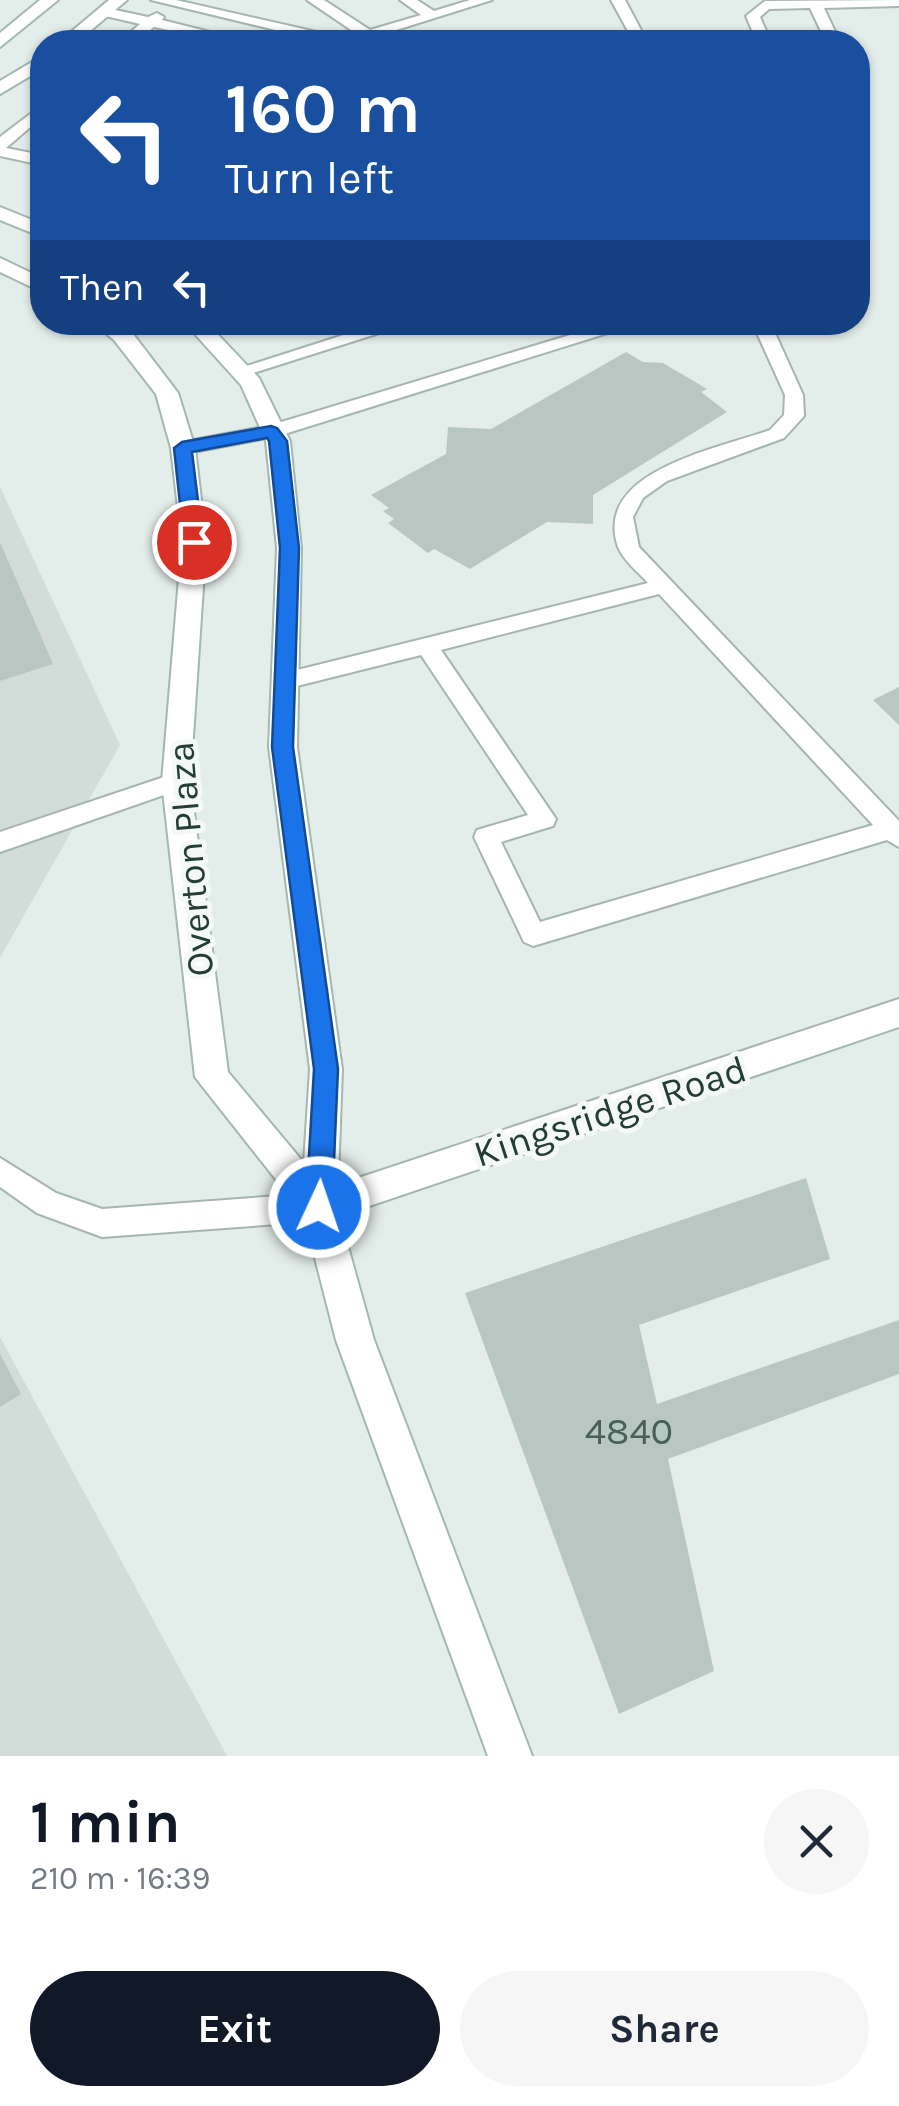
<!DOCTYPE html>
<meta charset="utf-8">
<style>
body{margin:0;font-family:Karla,sans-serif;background:#f6f6f7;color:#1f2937;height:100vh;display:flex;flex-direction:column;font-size:38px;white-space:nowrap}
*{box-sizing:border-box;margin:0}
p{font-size:32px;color:#747a83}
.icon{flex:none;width:55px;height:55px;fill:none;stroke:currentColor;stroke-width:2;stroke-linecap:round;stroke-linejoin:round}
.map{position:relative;height:1756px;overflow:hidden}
.side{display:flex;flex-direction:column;background:#fff;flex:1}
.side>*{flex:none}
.banner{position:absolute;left:30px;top:30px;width:840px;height:305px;border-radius:40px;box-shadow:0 2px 8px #0004;background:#1a4fa0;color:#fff;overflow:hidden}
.pin{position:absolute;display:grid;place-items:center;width:85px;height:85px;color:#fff;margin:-42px;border:5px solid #fff;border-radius:50%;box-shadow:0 2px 10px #0007}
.me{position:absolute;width:110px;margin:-55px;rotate:3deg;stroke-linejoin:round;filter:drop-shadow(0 0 8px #0008)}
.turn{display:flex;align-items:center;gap:35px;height:210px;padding:0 30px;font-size:45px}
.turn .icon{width:130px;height:130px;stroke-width:2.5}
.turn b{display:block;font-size:70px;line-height:85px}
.then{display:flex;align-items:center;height:95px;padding:0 30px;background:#0003;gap:20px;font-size:38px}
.round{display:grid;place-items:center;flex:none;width:105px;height:105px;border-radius:52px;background:#f6f6f7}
.summary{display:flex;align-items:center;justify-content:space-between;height:170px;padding:0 30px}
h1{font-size:60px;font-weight:700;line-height:75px;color:#111827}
.action{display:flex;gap:20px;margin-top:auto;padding:20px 30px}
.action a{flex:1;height:115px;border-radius:60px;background:#111827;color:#fff;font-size:40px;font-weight:700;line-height:115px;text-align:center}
.action a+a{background:#f6f6f7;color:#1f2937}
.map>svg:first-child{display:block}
.built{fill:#d2dcd8}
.building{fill:#b9c7c2}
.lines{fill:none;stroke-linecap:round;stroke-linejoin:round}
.lane-casing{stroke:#a6b5b0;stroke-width:4}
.street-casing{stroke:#a6b5b0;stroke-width:4}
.secondary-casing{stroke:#a2b8b1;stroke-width:4}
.lane{fill:#fff;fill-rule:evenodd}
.street{fill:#fff;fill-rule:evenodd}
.secondary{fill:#fff;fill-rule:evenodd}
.route{fill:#1a73e8;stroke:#114b97;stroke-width:2.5}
.labels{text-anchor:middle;stroke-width:10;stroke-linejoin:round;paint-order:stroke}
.street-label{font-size:38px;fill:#243d37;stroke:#f4f9f7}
.near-number-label{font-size:38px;fill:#49605a}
</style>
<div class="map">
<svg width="899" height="1756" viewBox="0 0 899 1756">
<rect width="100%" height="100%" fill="#e3ede9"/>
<g class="built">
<polygon points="0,487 120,745 0,958"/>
<polygon points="0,1337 227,1756 0,1756"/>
</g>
<g class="building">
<polygon points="626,352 643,362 663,363 707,389 701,392 727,412 593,495 593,524 547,522 470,569 434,549 428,553 388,523 394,519 383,511 389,508 371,495 446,454 448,427 491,429"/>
<polygon points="0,542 53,664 0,681"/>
<polygon points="899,687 899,725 873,700"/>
<polygon points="806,1178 830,1259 639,1325 657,1404 899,1320 899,1374 668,1459 714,1671 619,1714 465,1293"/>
<polygon points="0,1354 21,1394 0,1407"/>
</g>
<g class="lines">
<g class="lane-casing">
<g id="lane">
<polygon points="151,0 176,0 343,38 357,34 307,0 324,0 370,30 421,15 400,0 417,0 434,11 470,0 492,0 358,42 325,42"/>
<polygon points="611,0 625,0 641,30 639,33 629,33"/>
<polygon points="899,0 899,6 824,8 840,42 826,42 810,8 769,9 760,17 771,42 757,42 746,16 765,1"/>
<polygon points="106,8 148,17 157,13 164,17 162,20 250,42 226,42 154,27 134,42 119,42 140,24 101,15 99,12"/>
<polygon points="42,105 42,117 6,148 42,155 42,165 0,156 0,137"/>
<polygon points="384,322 414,322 247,375 240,377 231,371"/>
<polygon points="613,322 643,322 278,436 183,454 173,448 183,442 268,426"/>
<path d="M752 322H770L803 395 804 416 784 438 667 481 643 498 633 517 639 547 899 821V847L887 840 533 946 524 942 474 837 477 830 528 815 421 655 285 689 274 681 285 673 648 583C639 573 623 560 618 547 592 471 718 449 770 430L784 415 785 395ZM659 594 873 825 540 922 501 842 553 826 556 819 441 650Z"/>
<polygon points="176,773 184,776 188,782 184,788 0,852 0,832"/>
<polygon points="0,1158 56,1193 102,1209 319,1193 329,1197 334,1207 329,1217 319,1221 102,1237 37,1213 0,1187"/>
</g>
</g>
<g class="street-casing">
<polygon id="street" points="899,999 899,1027 319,1223 307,1219 301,1207 307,1195 319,1191"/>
</g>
<g class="secondary-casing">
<g id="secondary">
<polygon points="40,0 58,0 0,47 0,33"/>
<polygon points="109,0 127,0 77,42 59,42"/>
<polygon points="42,56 42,69 0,94 0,81"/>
<polygon points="0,207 42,224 42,237 0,220"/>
<polygon points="0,258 42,278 42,292 0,272"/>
<polygon points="92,322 117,322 130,330 178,393 195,448 206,542 190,782 228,1072 304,1163 310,1069 269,747 277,548 266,441 241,385 184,322 206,322 259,378 290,441 301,548 297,747 342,1069 337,1207 374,1340 532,1756 488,1756 336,1340 304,1215 195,1077 162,782 182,542 171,448 156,394 114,340"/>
</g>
</g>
<use href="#lane" class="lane"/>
<use href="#street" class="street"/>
<use href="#secondary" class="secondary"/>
</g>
<polygon class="route" points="271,426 277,428 287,441 299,548 293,747 338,1069 332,1207 328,1215 319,1219 310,1215 306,1207 314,1069 272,747 280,548 269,441 267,438 192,452 203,542 194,548 184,542 174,448 182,442"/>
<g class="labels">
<g class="street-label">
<text transform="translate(190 859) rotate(-95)" y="13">Overton Plaza</text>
<text transform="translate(610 1111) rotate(-18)" y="13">Kingsridge Road</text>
</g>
<g class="near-number-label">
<text x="629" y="1444">4840</text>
</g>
</g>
</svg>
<div class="pin" style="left:194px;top:542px;background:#d93025"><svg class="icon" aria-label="arrive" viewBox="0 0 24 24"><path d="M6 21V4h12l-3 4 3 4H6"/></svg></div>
<svg class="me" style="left:319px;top:1207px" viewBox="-20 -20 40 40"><circle r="17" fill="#1a73e8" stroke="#fff" stroke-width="3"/><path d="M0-11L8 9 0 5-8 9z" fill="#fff"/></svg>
<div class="banner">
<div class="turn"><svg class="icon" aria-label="left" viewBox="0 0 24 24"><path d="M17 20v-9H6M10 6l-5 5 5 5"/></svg><div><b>160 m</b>Turn left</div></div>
<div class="then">Then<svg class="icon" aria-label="left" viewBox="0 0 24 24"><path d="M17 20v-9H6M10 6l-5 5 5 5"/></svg></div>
</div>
</div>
<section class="side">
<div class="summary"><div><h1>1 min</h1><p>210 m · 16:39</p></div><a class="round"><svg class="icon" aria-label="close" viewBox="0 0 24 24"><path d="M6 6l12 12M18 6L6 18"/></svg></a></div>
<div class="action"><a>Exit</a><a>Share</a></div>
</section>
